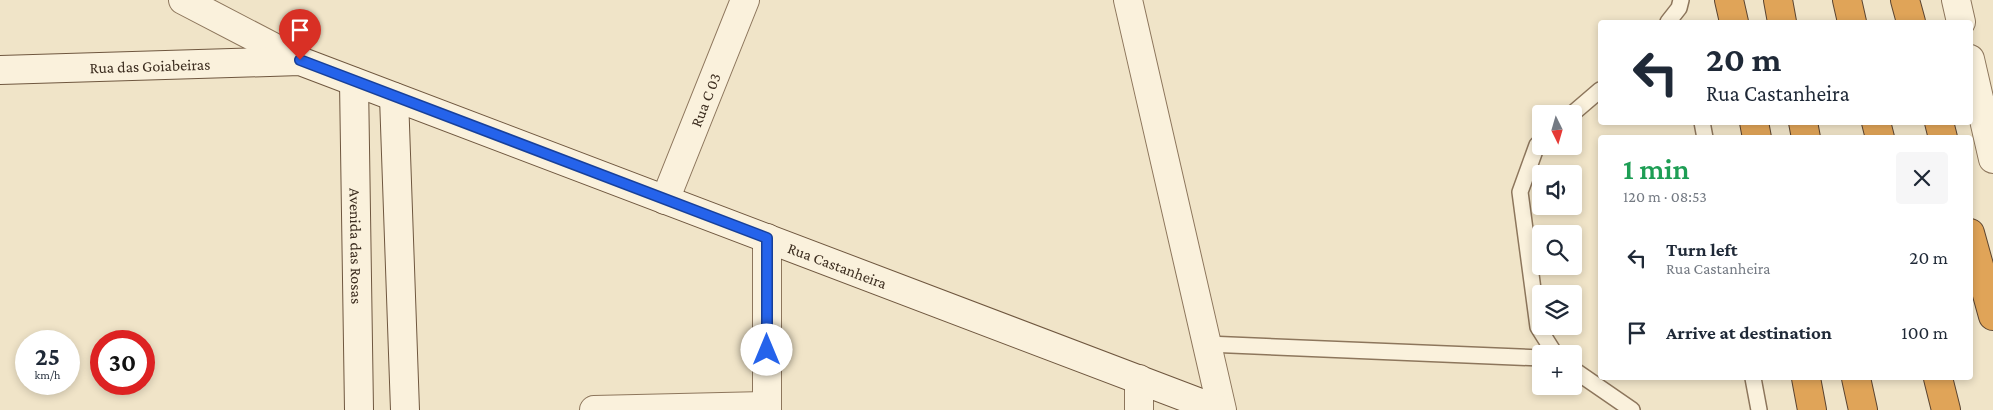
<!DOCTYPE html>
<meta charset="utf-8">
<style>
body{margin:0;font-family:"Crimson Pro",serif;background:#f6f6f7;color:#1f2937;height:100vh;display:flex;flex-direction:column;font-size:19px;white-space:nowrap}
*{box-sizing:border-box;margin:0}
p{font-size:16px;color:#747a83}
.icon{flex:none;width:28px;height:28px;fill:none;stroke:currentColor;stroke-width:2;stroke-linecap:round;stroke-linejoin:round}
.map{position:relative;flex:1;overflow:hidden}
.panel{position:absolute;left:1598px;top:135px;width:375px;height:245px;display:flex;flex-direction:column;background:#fff;border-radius:5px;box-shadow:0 2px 8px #0003}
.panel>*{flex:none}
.guide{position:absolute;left:1598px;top:20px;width:375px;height:105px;border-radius:5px;box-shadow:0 2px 8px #0003;background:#fff;color:#1f2937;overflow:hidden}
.needle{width:32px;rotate:175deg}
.buttons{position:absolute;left:1532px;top:105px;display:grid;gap:10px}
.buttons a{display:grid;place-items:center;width:50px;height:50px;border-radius:5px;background:#fff;box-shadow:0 2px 8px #0003;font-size:25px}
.speed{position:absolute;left:15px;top:330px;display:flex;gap:10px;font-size:25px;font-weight:700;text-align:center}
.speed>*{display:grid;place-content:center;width:65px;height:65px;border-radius:50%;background:#fff;box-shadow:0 2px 8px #0003;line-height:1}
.speed small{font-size:12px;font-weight:400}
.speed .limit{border:8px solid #d22;background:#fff;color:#111}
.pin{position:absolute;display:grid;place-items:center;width:42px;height:42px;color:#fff;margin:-51px -21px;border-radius:50% 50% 50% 0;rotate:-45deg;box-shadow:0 0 5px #0007}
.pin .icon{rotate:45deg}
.me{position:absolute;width:55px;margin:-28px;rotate:0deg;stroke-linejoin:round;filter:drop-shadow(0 0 4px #0008)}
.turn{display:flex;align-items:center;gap:18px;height:105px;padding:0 25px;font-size:22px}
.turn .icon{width:65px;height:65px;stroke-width:2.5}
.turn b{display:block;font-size:35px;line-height:42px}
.round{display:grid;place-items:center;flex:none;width:52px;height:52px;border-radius:5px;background:#f6f6f7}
.head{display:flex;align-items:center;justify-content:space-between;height:85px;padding:0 25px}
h1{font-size:30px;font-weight:600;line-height:38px;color:#1e9e55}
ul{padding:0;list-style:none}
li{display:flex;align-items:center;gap:15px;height:75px;padding:0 25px}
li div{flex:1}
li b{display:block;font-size:19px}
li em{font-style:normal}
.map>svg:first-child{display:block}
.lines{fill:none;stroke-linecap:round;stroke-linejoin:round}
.lane-casing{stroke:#8d765c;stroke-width:18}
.street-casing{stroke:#8d765c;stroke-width:30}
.secondary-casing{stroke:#6f573f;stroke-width:30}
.highway-casing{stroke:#5b4430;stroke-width:30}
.lane{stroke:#faf1dc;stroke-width:15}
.street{stroke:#faf1dc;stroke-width:28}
.secondary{stroke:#faf1dc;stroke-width:28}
.highway{stroke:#e0a458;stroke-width:28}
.route-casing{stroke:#184099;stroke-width:12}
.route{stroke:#2563eb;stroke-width:9}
.labels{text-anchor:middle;stroke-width:4;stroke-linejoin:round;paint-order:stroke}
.street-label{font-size:16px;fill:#3d2e20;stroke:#f7eed8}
</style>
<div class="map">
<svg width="1993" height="410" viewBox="0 0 1993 410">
<rect width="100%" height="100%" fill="#f0e4c8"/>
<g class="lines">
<g class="lane-casing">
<g id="lane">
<polyline points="1668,22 1679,8 1681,0"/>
<polyline points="1572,114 1600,90"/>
<polyline points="1702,122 1705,138"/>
<polyline points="1541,141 1537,145 1520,192 1538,327 1555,354"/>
<polyline points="1207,344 1541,358"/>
<polyline points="1574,370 1632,410"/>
<polyline points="1753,378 1759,410"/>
</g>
</g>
<g class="street-casing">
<g id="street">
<polyline points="183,0 300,61"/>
<polyline points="1128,0 1222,410"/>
<polyline points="1956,0 1961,22"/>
<polyline points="1970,59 1993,159"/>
<path id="s1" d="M665 200 745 0"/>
<polyline points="1139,379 1139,410"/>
<polyline points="594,410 767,406"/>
<polyline points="767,410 767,238"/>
</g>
</g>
<g class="secondary-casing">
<g id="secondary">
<path id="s2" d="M0 70 300 61 1219 410"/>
<path id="s3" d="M354 82 359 410"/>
<polyline points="394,97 405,410"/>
</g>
</g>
<g class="highway-casing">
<g id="highway">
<polyline points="1729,0 1734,22"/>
<polyline points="1778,0 1782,22"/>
<polyline points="1847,0 1852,22"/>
<polyline points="1905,0 1911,22"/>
<polyline points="1754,122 1757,138"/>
<polyline points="1803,122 1806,138"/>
<polyline points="1876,122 1880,138"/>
<polyline points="1939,122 1943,138"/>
<polyline points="1970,233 1993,316"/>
<polyline points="1806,378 1812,410"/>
<polyline points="1856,378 1863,410"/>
<polyline points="1938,378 1946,410"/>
</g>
</g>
<use href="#lane" class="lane"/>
<use href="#street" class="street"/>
<use href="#secondary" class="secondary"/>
<use href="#highway" class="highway"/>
</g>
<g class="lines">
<g class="route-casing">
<polyline id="route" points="300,60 767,238 767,350"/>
</g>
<use href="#route" class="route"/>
</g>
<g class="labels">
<g class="street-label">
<text dy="6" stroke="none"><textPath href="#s2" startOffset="150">Rua das Goiabeiras</textPath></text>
<text dy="6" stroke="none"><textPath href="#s1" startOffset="108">Rua C 03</textPath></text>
<text dy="6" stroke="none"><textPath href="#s3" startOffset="164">Avenida das Rosas</textPath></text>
<text dy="6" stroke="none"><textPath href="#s2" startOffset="875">Rua Castanheira</textPath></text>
</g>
</g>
</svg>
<div class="buttons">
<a><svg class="needle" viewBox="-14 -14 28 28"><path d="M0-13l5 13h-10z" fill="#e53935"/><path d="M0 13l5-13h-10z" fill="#747a83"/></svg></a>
<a><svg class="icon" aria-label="sound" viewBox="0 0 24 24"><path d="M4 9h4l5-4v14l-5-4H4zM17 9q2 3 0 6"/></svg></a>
<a><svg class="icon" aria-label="search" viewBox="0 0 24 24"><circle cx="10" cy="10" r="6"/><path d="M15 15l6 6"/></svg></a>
<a><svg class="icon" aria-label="layers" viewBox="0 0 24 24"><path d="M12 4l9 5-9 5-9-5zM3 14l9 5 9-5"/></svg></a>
<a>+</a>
</div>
<div class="speed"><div>25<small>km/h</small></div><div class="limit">30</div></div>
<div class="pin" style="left:300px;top:60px;background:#d93025"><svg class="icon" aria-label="arrive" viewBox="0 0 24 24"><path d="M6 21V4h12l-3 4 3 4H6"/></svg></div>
<svg class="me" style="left:767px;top:350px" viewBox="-20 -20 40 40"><circle r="19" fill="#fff"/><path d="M0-13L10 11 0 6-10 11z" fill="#2563eb"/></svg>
<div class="guide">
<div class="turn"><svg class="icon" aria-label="left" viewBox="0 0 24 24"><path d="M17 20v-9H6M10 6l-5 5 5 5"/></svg><div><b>20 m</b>Rua Castanheira</div></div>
</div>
<section class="panel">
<div class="head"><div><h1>1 min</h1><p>120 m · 08:53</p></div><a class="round"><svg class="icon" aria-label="close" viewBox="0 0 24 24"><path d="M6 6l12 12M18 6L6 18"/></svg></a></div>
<ul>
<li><svg class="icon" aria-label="left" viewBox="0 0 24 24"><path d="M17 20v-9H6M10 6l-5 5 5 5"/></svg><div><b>Turn left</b><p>Rua Castanheira</p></div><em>20 m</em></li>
<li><svg class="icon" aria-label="arrive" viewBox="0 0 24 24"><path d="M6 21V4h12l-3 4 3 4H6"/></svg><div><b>Arrive at destination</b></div><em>100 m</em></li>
</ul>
</section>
</div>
